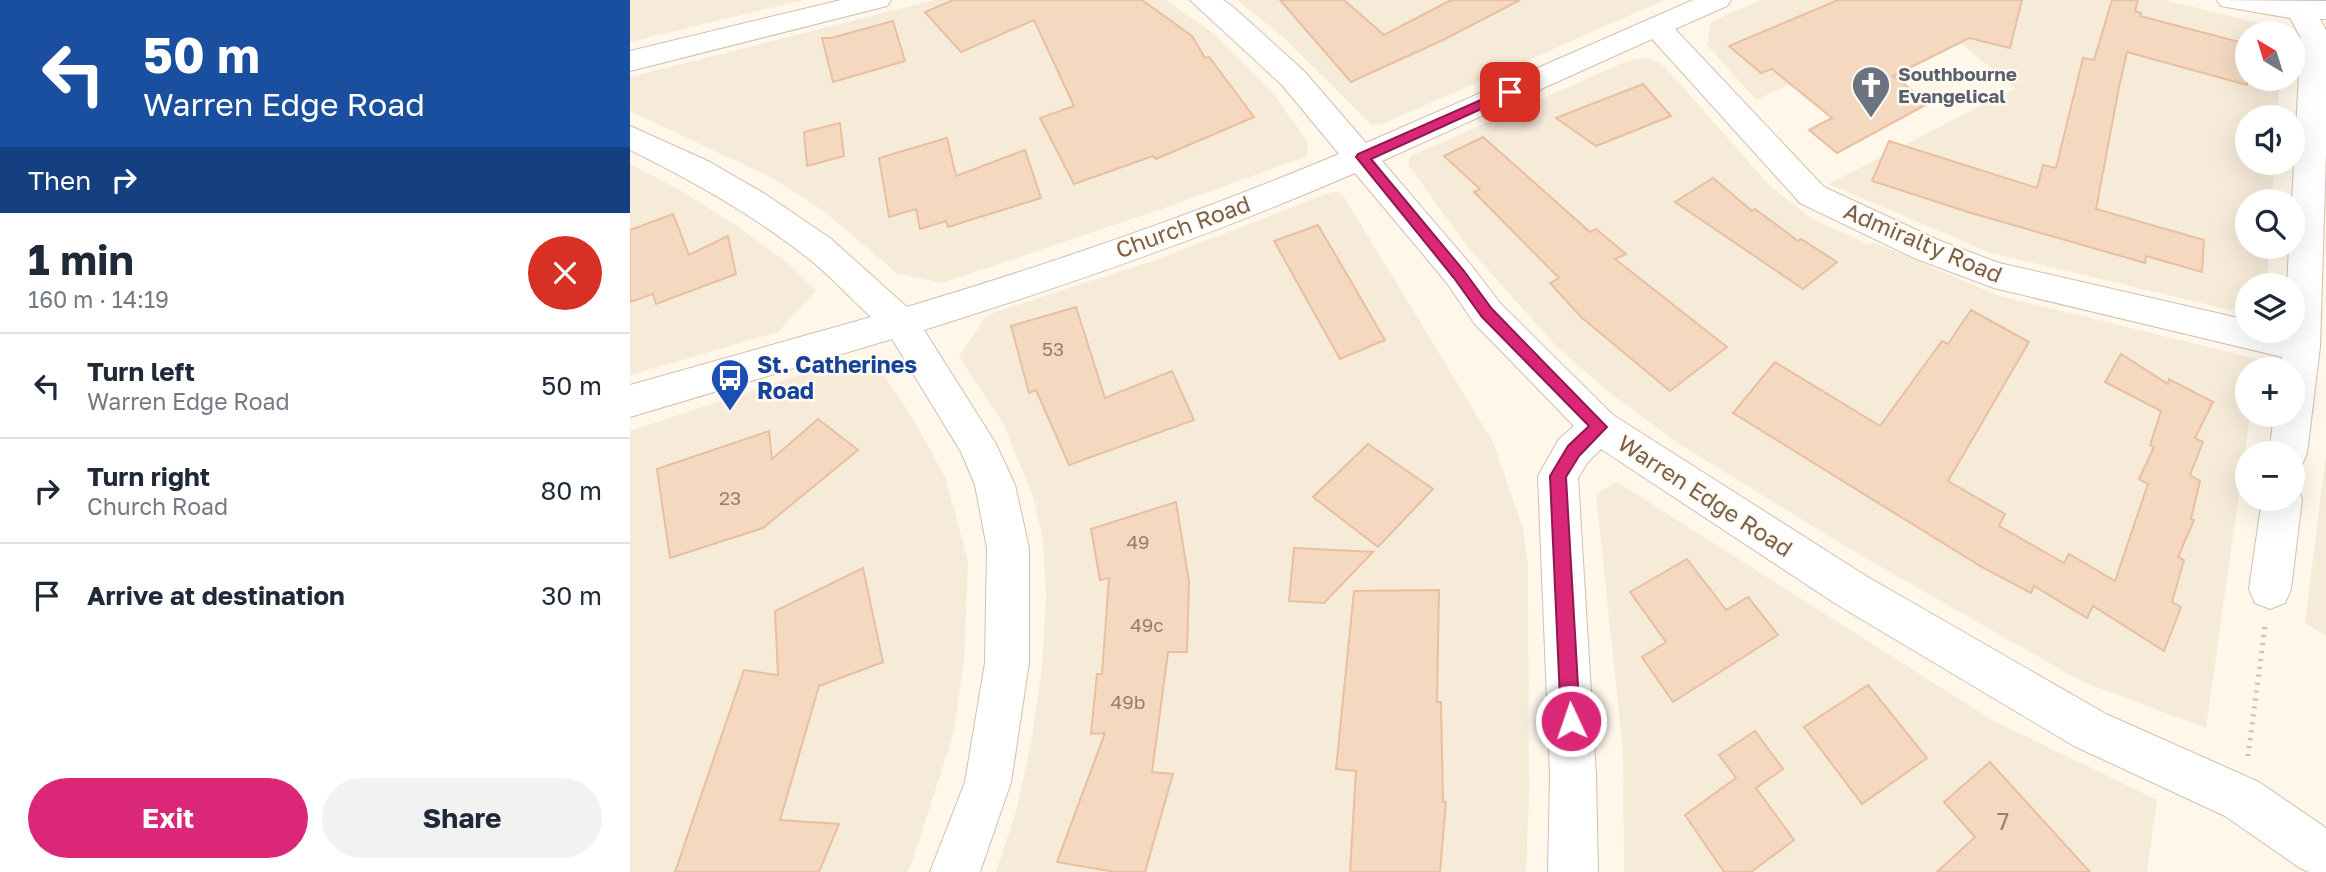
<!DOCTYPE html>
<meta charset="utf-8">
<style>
body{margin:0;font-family:"Golos Text",sans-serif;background:#f2f2f3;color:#1f2937;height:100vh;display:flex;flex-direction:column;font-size:26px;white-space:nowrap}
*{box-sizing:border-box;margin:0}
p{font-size:23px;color:#747a83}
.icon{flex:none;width:38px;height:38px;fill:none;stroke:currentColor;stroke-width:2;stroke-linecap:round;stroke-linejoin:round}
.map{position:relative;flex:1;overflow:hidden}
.details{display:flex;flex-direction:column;background:#fff;width:630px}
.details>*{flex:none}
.hud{background:#1a4fa0;color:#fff;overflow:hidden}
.needle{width:46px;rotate:322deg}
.buttons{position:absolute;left:1605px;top:21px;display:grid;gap:14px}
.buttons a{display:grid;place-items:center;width:70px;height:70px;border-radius:50%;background:#fff;box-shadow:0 7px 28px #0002;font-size:35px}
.pin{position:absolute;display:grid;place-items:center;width:60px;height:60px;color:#fff;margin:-30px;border-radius:14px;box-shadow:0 4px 10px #0006}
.me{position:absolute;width:77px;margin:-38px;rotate:357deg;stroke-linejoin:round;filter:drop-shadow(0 0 5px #0008)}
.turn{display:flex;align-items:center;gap:24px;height:147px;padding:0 28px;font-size:32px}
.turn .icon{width:91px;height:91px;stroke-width:2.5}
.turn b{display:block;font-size:49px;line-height:60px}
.then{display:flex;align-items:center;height:66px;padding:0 28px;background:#0003;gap:14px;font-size:26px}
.round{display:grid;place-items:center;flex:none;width:74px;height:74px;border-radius:37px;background:#f2f2f3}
.summary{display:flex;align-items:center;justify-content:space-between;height:119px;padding:0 28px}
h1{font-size:42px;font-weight:700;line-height:52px}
.action{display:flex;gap:14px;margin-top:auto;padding:14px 28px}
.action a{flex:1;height:80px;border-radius:42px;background:#db2777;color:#fff;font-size:28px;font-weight:700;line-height:80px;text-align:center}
.action a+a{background:#f2f2f3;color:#1f2937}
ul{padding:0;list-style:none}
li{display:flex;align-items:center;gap:21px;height:105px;padding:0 28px;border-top:2px solid #e0e1e3}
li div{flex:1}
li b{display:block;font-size:26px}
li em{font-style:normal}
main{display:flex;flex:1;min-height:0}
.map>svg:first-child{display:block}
.residential{fill:#f6ead8}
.building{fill:#f4d8c0;stroke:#e8c0a0;stroke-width:2}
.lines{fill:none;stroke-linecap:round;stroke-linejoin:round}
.minor-casing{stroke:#d2c0ae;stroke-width:2}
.path{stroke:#dabca2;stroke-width:5;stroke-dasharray:2 6;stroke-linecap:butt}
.minor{fill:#fff;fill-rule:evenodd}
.route{fill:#db2777;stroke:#8e194d;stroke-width:2}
.labels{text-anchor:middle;stroke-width:5;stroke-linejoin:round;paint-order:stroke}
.far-worship-label{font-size:19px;font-weight:bold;fill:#5b616d;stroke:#fffbf2;text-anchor:start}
.number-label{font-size:19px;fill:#997d68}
.street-label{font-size:23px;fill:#7b5f4b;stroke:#fffbf2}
.transit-label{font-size:23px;font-weight:bold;fill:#164399;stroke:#fffbf2;text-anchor:start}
.near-number-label{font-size:23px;fill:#997d68}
</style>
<main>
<section class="details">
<div class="hud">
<div class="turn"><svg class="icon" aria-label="left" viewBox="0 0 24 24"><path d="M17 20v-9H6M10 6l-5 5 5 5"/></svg><div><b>50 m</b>Warren Edge Road</div></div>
<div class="then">Then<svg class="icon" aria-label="right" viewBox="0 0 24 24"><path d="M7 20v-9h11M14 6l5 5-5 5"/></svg></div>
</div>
<div class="summary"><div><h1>1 min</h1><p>160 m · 14:19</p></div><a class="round" style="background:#d93025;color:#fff"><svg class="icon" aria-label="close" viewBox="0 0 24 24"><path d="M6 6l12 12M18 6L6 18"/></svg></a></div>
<ul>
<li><svg class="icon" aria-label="left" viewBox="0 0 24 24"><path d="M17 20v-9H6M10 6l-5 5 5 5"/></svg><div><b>Turn left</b><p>Warren Edge Road</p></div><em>50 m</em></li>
<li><svg class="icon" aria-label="right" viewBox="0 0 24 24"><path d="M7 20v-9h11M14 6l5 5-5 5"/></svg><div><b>Turn right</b><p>Church Road</p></div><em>80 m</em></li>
<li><svg class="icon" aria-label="arrive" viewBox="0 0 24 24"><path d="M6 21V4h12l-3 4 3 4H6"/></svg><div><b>Arrive at destination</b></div><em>30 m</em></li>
</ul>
<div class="action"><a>Exit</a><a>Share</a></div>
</section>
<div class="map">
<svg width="1696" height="872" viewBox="0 0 1696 872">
<rect width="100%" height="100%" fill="#fef7ea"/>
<g class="residential">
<polygon points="0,0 172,0 0,42"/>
<polygon points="305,0 536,0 587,36 643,94 678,142 677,156 534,208 312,283 267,273 195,212 144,179 0,111 0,77"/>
<polygon points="607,0 1035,0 750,125 741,124 655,39"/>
<polygon points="1130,0 1534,0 1633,24 1642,33 1617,33 1617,79 1650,79 1647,117 1617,117 1617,163 1644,163 1642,201 1617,201 1617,247 1639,247 1637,285 1617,285 1617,314 1358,252 1199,184 1385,88 1323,37 1283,26 1126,100 1077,45 1081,22"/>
<polygon points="1020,58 1035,67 1140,186 1182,219 1240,245 1243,242 1369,296 1627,359 1626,369 1617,369 1617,415 1620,415 1576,728 1451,681 1220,549 1051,445 985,397 927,347 836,245 778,164 781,156 1000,60"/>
<polygon points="0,164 48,189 104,224 158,263 186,291 148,332 0,375"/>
<polygon points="702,192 709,192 714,197 863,442 893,529 898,565 899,792 896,872 366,872 386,812 401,744 412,667 416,599 413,538 403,497 373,423 329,357 357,315 531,258"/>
<polygon points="200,365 252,373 282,417 315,477 338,561 334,658 324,732 282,862 277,872 0,872 0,431"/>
<polygon points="1696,455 1696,636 1675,623"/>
<polygon points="987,482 1362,720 1527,800 1517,872 994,872 993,751 966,494"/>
</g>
<g class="building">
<polygon points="323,0 512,0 562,36 575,58 579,57 624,117 526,159 523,156 444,184 410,118 444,106 404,20 331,52 295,12"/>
<polygon points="650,0 714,0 754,35 821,0 890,0 813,40 721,82"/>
<polygon points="1208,0 1392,0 1380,48 1339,38 1263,76 1299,103 1207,153 1179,130 1202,118 1142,69 1131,73 1099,46"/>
<polygon points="1482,0 1508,0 1505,11 1511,13 1510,16 1617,44 1617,85 1497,52 1489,87 1466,209 1574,240 1572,272 1516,256 1515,263 1338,212 1242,181 1259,141 1407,188 1413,165 1426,168 1453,58 1464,60"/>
<polygon points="263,21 275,61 203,82 192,38 201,38"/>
<polygon points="1013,84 1041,116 966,146 926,118"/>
<polygon points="210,123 214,156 177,166 174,132"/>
<polygon points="853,137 960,232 966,229 996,254 985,259 1097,347 1040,391 951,317 920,283 929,278 844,192 850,189 814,156"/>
<polygon points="317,138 326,176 395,150 411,198 318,227 316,221 290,229 286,209 259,217 249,158"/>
<polygon points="1083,178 1122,211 1125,209 1168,241 1171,239 1207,262 1173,289 1045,202"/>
<polygon points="43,214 59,255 98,236 106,274 26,304 23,294 0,302 0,230"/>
<polygon points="688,225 755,340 710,359 644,241"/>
<polygon points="446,307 475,398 542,371 564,420 439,465 406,390 399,393 381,326"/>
<polygon points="1341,310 1399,342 1318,481 1375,514 1369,526 1434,563 1439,554 1485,581 1518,484 1509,479 1524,447 1520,445 1531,411 1475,382 1491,354 1538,384 1539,379 1583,402 1565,438 1573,442 1560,475 1570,481 1561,519 1564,520 1548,557 1554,560 1542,602 1551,607 1534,651 1463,606 1457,618 1404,586 1401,593 1350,566 1103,413 1145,362 1250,426 1312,341 1318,344"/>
<polygon points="188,419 228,450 133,528 40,558 27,469 139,431 142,459"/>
<polygon points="738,444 803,489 748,547 683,497"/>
<polygon points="546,502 559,581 557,652 538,652 522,772 543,774 515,872 485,872 427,862 475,733 461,734 467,674 472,674 479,578 470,580 461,529"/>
<polygon points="664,548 743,552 694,603 659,601"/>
<polygon points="1057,559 1096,610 1118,597 1148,635 1043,702 1012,657 1036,642 1000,592"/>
<polygon points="233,568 253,662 189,686 150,820 209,824 189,872 45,872 114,670 148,675 145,611"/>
<polygon points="809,590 807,702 811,702 813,802 816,802 810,872 720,872 726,771 706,769 724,591"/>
<polygon points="1238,685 1297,758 1232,804 1174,727"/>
<polygon points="1125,731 1153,769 1126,788 1164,840 1121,872 1094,872 1055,815 1106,778 1089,755"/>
<polygon points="1360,762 1460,872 1307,872 1345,837 1314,802"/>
</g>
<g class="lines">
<g class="minor-casing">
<g id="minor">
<polygon points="211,0 261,0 257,6 0,71 0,51"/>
<path d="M560 0H593L602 6 674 71 736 143 1063 0H1101L1097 6 1045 29 1194 187 1308 240 1369 263 1617 320V331H1662V285H1657L1659 247H1662V201L1671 38 1660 18 1591 6 1587 0 1696 1V19H1690L1696 30V152L1690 347 1677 453 1672 465 1662 468V453H1639L1644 415H1662V369H1651L1652 357 1364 288 1284 258 1170 203 1022 39 752 161 841 265 870 303 983 415 1236 576 1476 714 1629 782 1696 828V872H1679L1670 868 1595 816 1444 746 1206 604 971 449 957 463 948 478 966 775 968 872H918L920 775 908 476 929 439 944 426 844 323 817 283 725 173C585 234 441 284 294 330L366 444 385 485 399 548V663L381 782 350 872H300L335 782 355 663 357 548 345 485 331 452 262 339 0 417V385L241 317C219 297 198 273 174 255 120 213 61 180 0 150V126L80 162 135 194 200 238 277 307C424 263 568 213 709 154L652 85Z"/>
<polygon points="1662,485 1666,486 1672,499 1661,589 1655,603 1640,609 1625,603 1619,589 1632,499 1662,499"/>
</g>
</g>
<polyline class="path" points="1618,756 1635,626"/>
<use href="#minor" class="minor"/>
</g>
<polygon class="route" points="880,87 884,89 884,94 741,159 834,271 862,309 977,427 949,456 936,477 950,721 947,727 941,730 934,727 931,721 920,476 938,446 959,426 852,317 824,278 726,157 728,154"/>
<defs>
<g id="church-pin" transform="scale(2.0125)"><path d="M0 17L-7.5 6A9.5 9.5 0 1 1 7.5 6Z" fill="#6b7280" stroke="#fffbf2"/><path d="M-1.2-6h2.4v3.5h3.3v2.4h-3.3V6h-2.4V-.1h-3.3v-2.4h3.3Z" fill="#fff"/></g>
<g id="bus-pin" transform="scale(2.0125)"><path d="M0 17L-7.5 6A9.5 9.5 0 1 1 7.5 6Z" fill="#1a4fb4" stroke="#fffbf2"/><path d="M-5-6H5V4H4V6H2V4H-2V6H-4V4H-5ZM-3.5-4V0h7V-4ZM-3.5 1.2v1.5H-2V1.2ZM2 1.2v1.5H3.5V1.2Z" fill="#fff"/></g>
</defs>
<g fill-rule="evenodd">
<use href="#church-pin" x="1241" y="85"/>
<use href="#bus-pin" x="100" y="378"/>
</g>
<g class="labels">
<g class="far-worship-label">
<text x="1268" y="81">Southbourne<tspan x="1268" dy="22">Evangelical</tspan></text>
</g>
<g class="number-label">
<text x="423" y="356">53</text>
<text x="100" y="505">23</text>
<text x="508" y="549">49</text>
<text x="517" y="632">49c</text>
<text x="498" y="709">49b</text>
</g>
<g class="street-label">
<text transform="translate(553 227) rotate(-20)" y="8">Church Road</text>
<text transform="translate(1293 243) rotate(23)" y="8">Admiralty Road</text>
<text transform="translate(1075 496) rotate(33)" y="8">Warren Edge Road</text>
</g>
<g class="transit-label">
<text x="127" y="373">St. Catherines<tspan x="127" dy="26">Road</tspan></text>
</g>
<g class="near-number-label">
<text x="1373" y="830">7</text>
</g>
</g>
</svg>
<div class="buttons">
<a><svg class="needle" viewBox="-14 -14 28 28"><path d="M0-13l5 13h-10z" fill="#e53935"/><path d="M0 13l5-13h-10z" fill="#747a83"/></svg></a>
<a><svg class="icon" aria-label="sound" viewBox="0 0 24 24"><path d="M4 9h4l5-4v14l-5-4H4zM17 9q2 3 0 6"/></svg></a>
<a><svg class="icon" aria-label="search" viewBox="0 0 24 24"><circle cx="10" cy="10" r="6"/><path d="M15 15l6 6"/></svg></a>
<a><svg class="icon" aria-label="layers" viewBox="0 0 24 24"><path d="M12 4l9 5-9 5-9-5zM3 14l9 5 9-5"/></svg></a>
<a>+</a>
<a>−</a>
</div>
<div class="pin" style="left:880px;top:92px;background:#d93025"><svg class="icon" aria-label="arrive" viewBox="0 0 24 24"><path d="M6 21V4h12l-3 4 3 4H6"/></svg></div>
<svg class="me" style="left:941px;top:721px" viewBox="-20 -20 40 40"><circle r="17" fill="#db2777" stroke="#fff" stroke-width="3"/><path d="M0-11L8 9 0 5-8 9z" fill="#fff"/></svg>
</div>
</main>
